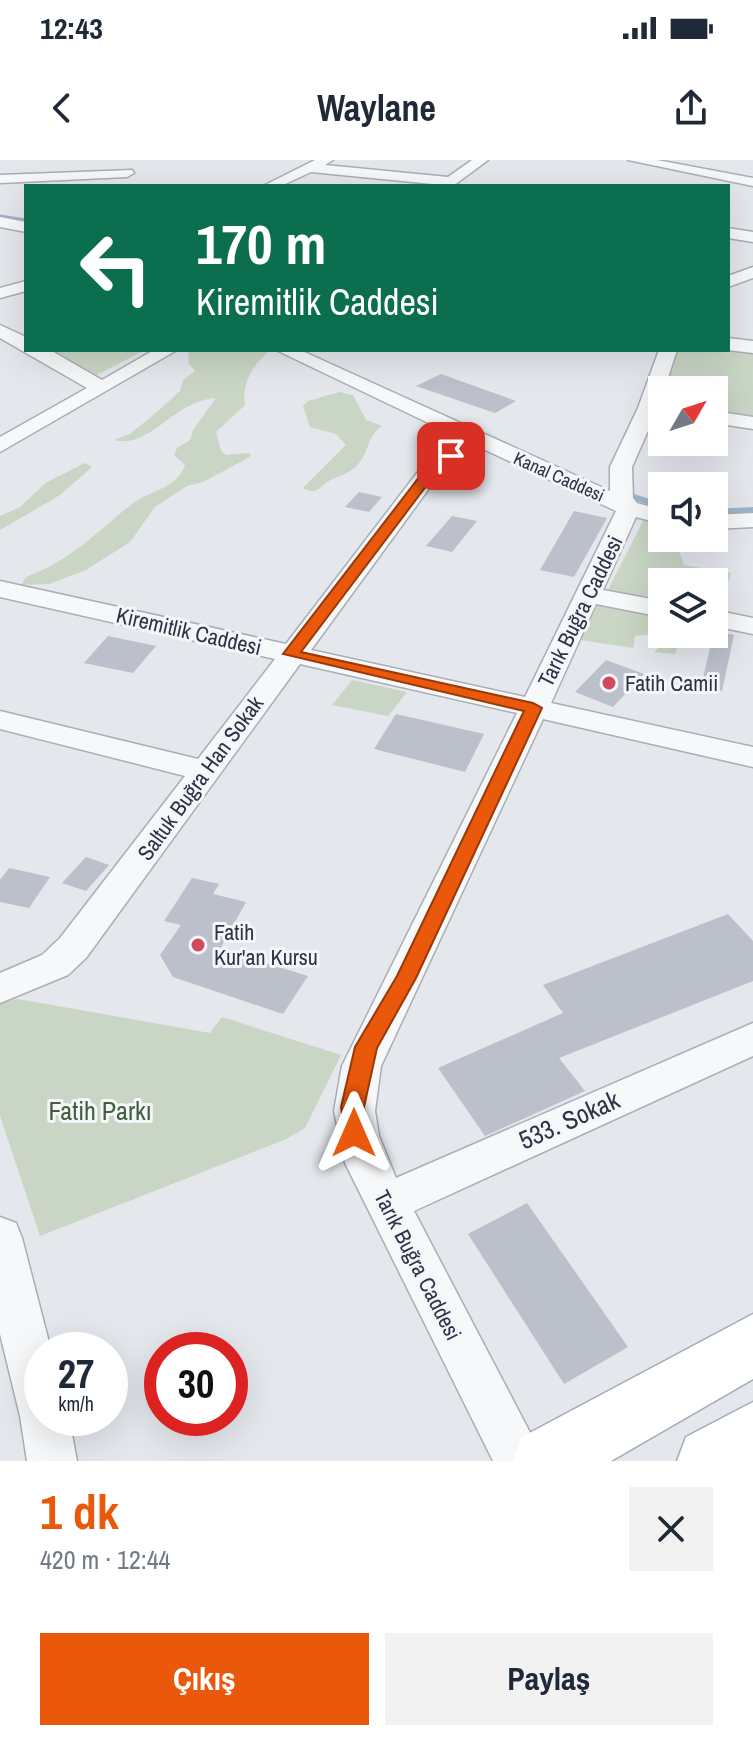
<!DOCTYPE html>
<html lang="tr">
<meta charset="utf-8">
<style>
body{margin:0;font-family:"Archivo Narrow",sans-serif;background:#f2f2f3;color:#1f2937;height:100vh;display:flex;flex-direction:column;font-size:30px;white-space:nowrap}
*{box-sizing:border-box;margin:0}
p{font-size:26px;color:#747a83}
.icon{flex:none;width:44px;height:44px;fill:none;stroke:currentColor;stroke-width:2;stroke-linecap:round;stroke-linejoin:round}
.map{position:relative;height:1301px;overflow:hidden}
.details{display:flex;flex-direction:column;background:#fff;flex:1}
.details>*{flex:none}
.hud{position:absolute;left:24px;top:24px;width:706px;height:168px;border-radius:0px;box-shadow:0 8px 32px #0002;background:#0b6e4f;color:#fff;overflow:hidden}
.needle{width:52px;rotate:51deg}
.controls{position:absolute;left:648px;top:216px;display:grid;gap:16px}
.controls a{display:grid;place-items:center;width:80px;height:80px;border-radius:0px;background:#fff;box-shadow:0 8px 32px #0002;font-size:40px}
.speed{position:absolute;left:24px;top:1172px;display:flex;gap:16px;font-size:40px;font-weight:700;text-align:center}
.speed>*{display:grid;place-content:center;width:104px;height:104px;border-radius:50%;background:#fff;box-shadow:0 8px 32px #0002;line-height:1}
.speed small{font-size:20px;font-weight:400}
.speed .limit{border:12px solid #d22;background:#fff;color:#111}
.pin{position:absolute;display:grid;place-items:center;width:68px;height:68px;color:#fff;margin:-34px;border-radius:16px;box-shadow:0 4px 12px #0006}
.me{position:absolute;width:88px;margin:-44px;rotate:0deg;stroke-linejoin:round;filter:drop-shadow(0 0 6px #0008)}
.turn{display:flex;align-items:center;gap:28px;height:168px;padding:0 40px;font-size:36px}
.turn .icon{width:104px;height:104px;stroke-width:2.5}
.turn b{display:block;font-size:56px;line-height:68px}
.round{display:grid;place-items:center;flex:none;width:84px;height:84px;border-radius:0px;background:#f2f2f3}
.summary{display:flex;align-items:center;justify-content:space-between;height:136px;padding:0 40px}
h1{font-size:48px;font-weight:700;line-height:60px;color:#ea580c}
.button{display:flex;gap:16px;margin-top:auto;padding:16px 40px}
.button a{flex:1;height:92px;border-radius:0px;background:#ea580c;color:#fff;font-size:32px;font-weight:700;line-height:92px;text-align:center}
.button a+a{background:#f2f2f3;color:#1f2937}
.status{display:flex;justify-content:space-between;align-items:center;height:56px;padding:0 40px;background:#fff;direction:ltr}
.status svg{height:22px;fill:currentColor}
header{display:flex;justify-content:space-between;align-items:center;height:104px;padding:0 40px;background:#fff;font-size:36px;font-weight:700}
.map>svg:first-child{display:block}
.green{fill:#c9d6c5}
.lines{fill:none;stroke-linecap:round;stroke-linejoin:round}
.stream-far1{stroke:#9fb4cc;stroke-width:3}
.stream{stroke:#9fb4cc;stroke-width:6}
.building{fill:#bbc0ca}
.minor-casing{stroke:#a9aeb7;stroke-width:3}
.major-casing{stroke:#a3abb8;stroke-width:3}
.minor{fill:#f7f8fa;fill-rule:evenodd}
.major{fill:#fff;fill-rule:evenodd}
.route{fill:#ea580c;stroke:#983908;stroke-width:2}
.poi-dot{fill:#d1495b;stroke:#f4f6f9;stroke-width:3}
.labels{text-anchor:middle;stroke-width:6;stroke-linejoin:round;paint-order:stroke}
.far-street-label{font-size:18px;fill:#2b3445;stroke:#f4f6f9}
.street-label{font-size:22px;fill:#2b3445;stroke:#f4f6f9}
.poi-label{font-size:22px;fill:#2b3445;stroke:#f4f6f9;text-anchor:start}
.near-park-label{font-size:26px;fill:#3f6138;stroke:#f4f6f9}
.near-street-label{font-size:26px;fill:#2b3445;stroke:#f4f6f9}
</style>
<div class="status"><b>12:43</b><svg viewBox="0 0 49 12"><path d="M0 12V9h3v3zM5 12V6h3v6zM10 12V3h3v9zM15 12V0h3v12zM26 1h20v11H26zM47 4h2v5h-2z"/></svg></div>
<header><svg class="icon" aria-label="back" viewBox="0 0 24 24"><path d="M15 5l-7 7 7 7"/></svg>Waylane<svg class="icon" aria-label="share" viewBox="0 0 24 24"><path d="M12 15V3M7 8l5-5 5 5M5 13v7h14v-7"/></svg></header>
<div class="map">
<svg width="753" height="1301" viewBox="0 0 753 1301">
<rect width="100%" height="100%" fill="#e4e7ec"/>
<g class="green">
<polygon points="47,190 145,190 93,217"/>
<path d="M271 190C254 202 241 224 245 245L216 272 221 291 226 295 250 293V297L203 322 187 326 155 347 130 382 86 410 49 424 21 425 26 417C72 400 95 373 132 344 150 330 177 329 185 305L174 295 177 288 190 280 193 270 216 238C174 240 150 290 114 280L130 274 158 251 180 231 183 220 195 211 189 204 188 191Z"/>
<polygon points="678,190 753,191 753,261 714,255 714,230 664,230"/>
<path d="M339 232 353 235 366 260 382 266C367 276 370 289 359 303 350 315 337 315 326 323 318 330 314 334 303 328L346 285 336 274 310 267 303 246 308 241Z"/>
<polygon points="85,303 92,307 60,335 0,370 0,356 20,347 47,322"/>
<polygon points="644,359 662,362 662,378 684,378 678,387 684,405 731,413 719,453 714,452 714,422 662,422 662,442 607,432"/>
<polygon points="599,442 662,453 662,474 681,474 675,494 654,492 667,481 659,473 635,476 633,488 580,480"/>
<polygon points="352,520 407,532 388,556 332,545"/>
<polygon points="18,839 210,873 222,857 341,895 305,968 284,980 40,1076 0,956 0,842"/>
</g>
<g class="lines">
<polyline class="stream-far1" points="0,56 26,60"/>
<g class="stream">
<polyline points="634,337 662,346"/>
<polyline points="714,352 753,350"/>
</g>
</g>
<g class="building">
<polygon points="441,214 516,241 495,253 416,226"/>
<polygon points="359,332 382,337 369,352 345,347"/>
<polygon points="574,351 607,358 574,417 540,410"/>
<polygon points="452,356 477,361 452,392 426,386"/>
<polygon points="714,471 734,475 722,531 701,527"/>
<polygon points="108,476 156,486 133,513 84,503"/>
<polygon points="606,500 644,514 613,547 575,532"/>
<polygon points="396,554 484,574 465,612 374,589"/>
<polygon points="86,697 109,705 86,731 62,723"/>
<polygon points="9,708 50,717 29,748 0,742 0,720"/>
<polygon points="192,718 219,724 213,734 246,742 220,789 308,816 283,854 173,817 160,795 181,765 164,761"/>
<polygon points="728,754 753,781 753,821 559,898 585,931 485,976 438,908 563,853 543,825"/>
<polygon points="527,1043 628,1187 564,1224 468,1074"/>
</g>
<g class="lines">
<g class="minor-casing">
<g id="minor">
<polygon points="315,0 333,0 325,5 448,17 472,0 488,0 453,26 311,12 281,26 263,26"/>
<polygon points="628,0 657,0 753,18 753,26"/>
<polygon points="132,10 134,13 127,17 0,23 0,15"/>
<polygon points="0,57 26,62 26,72 0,67"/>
<polygon points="728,68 753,72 753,82 728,78"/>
<polygon points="753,107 753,118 728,127 728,116"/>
<polygon points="26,121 26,131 0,138 0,128"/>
<polygon points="0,165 26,177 26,190 50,190 102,220 154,190 177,190 0,292 0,277 87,228 0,178"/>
<polygon points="728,178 753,181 753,193 728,190"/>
<path d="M276 190H300L610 331V307L638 248 659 190H677L658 248 632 307 633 338 637 343 662 350V364L636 357 603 430 662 441V457L596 444 551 543 753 587V607L543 559 381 906 375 951 379 976 396 1018 753 863V896L414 1051 545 1301H493L345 1003 334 951 342 906 517 553 300 504 86 798 68 815 0 843V813L42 795 60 778 185 616 0 569V551L198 599 275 499 0 437V421L286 484 417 313 443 291 464 280ZM481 288 616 351 525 537 311 490 433 323 459 301Z"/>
<polygon points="714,251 753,257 753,269 714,263"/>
<polygon points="753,353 753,367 714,369 714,355"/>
<polygon points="714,450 753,458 753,474 714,466"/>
<polygon points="0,1057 16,1063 22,1078 51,1190 42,1190 42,1258 69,1258 77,1301 27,1301 20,1256 0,1174"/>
</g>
</g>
<g class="major-casing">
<g id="major">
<polygon points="753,1154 753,1219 611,1301 513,1301 522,1277"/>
<polygon points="753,1242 753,1301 677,1301 686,1277"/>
</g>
</g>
<use href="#minor" class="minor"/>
<use href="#major" class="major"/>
</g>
<polygon class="route" points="451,292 458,296 456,299 430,321 301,492 533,543 542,548 416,818 377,888 364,947 366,973 363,980 354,983 346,980 341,947 355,887 397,816 524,551 283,494 420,316"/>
<g class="poi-dot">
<circle cx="609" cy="523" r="8"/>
<circle cx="198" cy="785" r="8"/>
</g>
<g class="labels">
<g class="far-street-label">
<text transform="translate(559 317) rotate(24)" y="6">Kanal Caddesi</text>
</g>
<g class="street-label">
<text transform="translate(580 451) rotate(-64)" y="8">Tarık Buğra Caddesi</text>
<text transform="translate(189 471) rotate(13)" y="8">Kiremitlik Caddesi</text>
<text transform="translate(200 618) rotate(-54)" y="8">Saltuk Buğra Han Sokak</text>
<text transform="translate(418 1105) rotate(63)" y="8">Tarık Buğra Caddesi</text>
</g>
<g class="poi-label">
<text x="625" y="531">Fatih Camii</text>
<text x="214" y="780">Fatih<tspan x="214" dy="25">Kur'an Kursu</tspan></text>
</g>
<g class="near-park-label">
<text x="100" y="960">Fatih Parkı</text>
</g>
<g class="near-street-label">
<text transform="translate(569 960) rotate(-24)" y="9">533. Sokak</text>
</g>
</g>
</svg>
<div class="controls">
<a><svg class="needle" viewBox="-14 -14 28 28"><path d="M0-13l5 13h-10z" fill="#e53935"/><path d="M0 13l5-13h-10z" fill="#747a83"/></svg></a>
<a><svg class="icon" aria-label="sound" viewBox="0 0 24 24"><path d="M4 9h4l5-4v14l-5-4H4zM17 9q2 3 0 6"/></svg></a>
<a><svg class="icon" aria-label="layers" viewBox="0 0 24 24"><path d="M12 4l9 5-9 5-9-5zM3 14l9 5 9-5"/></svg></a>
</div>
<div class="speed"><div>27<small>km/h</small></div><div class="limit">30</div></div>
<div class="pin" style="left:451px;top:296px;background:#d93025"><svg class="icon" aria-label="arrive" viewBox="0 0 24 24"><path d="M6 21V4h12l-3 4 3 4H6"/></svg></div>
<svg class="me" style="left:354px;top:973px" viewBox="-20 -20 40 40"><path d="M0-17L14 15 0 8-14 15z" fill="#ea580c" stroke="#fff" stroke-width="4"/></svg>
<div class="hud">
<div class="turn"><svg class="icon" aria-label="left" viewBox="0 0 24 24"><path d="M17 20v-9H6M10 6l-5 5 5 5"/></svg><div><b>170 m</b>Kiremitlik Caddesi</div></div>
</div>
</div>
<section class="details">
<div class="summary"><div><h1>1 dk</h1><p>420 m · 12:44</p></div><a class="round"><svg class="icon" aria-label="close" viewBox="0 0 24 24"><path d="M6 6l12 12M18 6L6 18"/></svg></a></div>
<div class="button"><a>Çıkış</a><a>Paylaş</a></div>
</section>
